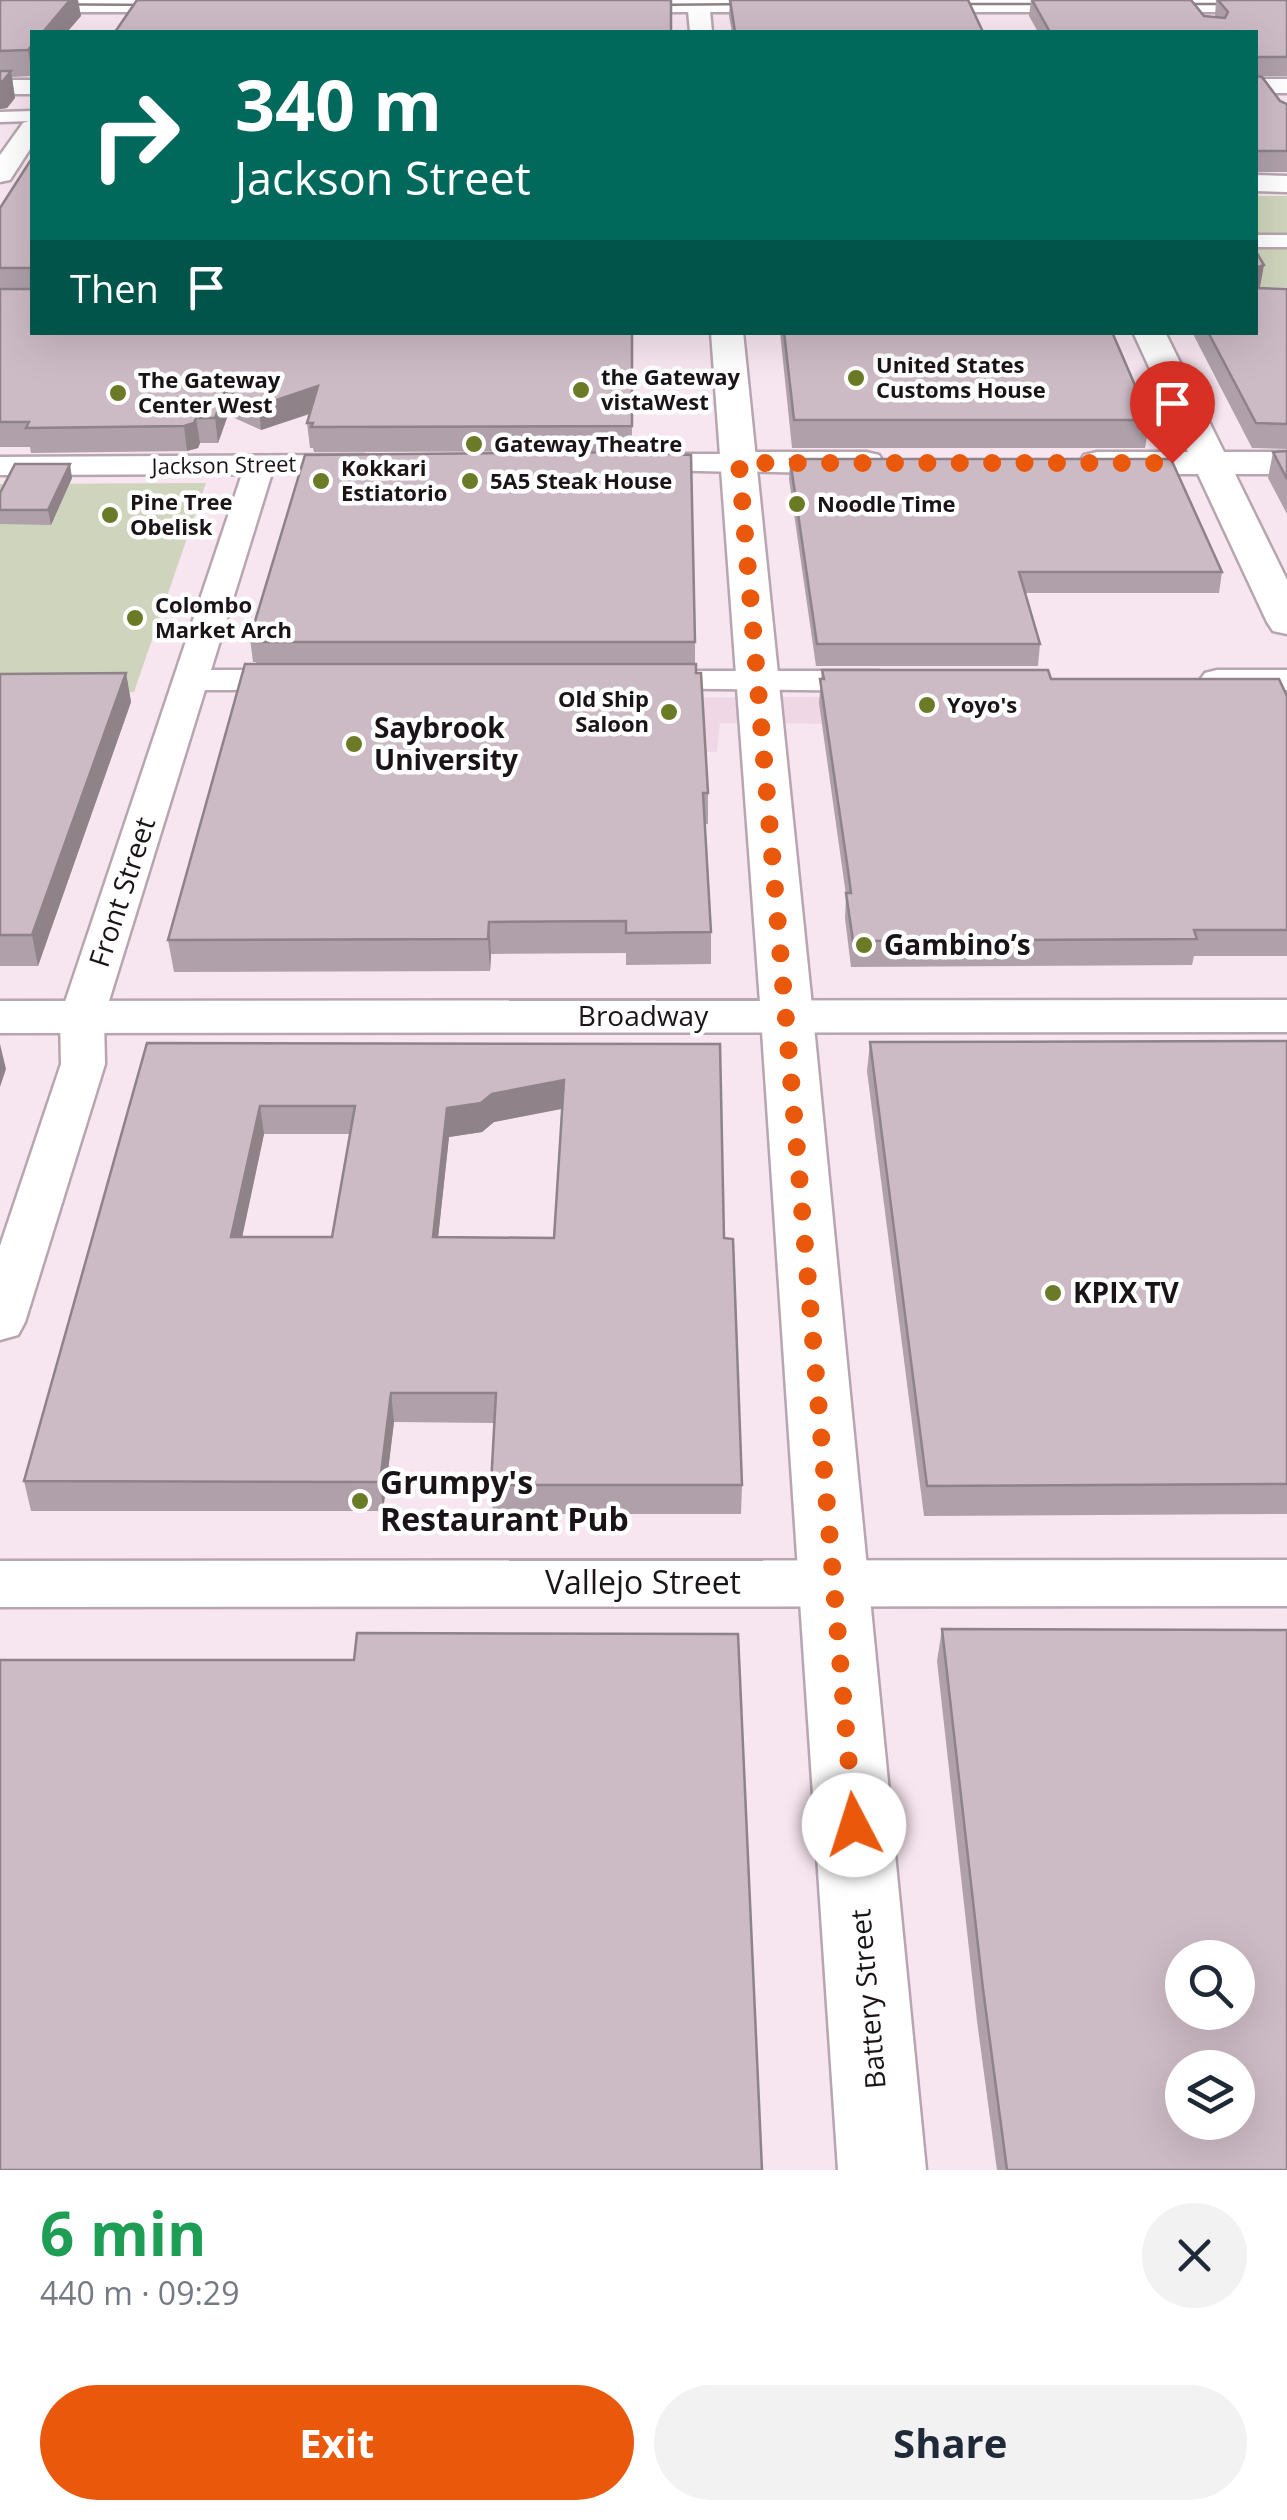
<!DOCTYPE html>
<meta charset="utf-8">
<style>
body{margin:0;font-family:"Open Sans",sans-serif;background:#f2f2f3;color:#1f2937;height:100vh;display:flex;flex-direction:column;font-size:38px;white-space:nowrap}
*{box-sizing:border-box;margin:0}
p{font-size:32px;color:#747a83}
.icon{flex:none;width:55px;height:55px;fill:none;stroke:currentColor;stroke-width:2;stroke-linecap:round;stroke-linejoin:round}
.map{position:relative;height:2170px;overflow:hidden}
.drawer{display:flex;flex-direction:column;background:#fff;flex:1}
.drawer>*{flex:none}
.banner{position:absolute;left:30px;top:30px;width:1228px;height:305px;border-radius:0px;box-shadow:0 10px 40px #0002;background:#00695c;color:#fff;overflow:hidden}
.buttons{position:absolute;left:1165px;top:1940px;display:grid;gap:20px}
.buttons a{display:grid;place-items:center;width:90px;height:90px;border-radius:50%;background:#fff;box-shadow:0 10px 40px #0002;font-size:50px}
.pin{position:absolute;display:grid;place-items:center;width:85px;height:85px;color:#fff;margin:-102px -42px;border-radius:50% 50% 50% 0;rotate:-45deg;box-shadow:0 0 10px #0007}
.pin .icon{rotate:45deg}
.me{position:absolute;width:110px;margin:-55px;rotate:355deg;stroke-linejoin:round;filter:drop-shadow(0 0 8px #0008)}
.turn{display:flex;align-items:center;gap:35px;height:210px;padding:0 40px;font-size:45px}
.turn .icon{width:130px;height:130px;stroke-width:2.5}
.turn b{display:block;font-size:70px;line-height:85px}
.then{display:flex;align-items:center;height:95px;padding:0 40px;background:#0003;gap:20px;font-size:38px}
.round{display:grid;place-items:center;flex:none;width:105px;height:105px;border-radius:52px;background:#f2f2f3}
.headline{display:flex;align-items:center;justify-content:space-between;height:170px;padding:0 40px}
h1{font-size:60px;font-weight:700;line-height:75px;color:#1e9e55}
.primary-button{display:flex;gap:20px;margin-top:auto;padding:20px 40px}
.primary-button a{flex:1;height:115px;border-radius:60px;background:#ea580c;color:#fff;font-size:40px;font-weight:700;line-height:115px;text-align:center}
.primary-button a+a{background:#f2f2f3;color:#1f2937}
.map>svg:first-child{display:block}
.built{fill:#f0d7e6}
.green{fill:#cfd5bc}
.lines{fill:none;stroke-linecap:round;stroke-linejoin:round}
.pedestrian-casing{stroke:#b7a6b0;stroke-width:5}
.minor-casing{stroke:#b7a6b0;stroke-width:5}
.tertiary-casing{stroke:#b7a6b0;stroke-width:5}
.secondary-casing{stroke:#b7a6b0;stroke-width:5}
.primary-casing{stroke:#b7a6b0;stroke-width:5}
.pedestrian{fill:#fff;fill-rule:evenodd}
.minor{fill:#fff;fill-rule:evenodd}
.tertiary{fill:#fff;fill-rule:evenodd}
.secondary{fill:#fff;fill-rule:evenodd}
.primary{fill:#fff;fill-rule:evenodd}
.tram{stroke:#8e8289;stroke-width:2.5}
.wall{fill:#afa0a9;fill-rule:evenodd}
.shaded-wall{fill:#8f8289}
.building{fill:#ccbac4;stroke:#8f8289;stroke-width:2.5;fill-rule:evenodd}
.route{stroke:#ea580c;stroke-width:18;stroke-dasharray:0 32.4}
.poi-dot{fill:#6b7a27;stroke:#fff;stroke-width:4}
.labels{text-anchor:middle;stroke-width:9;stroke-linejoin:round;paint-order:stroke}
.far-poi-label{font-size:22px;font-weight:bold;fill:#1a1418;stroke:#fff;text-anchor:start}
.far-street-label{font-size:22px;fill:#1a1418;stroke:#fff}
.poi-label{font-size:28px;font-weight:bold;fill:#1a1418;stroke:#fff;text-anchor:start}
.street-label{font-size:28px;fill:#1a1418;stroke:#fff}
.near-poi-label{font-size:32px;font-weight:bold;fill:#1a1418;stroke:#fff;text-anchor:start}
.near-street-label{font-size:32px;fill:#1a1418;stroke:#fff}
</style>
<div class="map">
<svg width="1287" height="2170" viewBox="0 0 1287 2170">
<rect width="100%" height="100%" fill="#f7e5ef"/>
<polygon class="built" points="972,696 980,725 720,723 717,752 648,751 648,698"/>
<g class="green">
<rect x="1255" y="196" width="32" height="91"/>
<polygon points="206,483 134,692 0,693 0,484"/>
</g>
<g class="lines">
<g class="pedestrian-casing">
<g id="pedestrian">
<polygon points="32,111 32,121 0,122 0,112"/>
<rect x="1255" y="235" width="32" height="12"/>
</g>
</g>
<g class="minor-casing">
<g id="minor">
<polygon points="632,454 739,454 749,457 754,463 749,469 739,472 622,469 617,463 622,457"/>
<polygon points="363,455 373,458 378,464 373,470 272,473 211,670 303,670 315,673 320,680 315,687 303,690 205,690 104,1017 105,1064 25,1322 18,1335 0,1340 0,1246 61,1064 60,1017 242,474 0,475 0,457"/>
<polygon points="1217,670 1287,670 1287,690 1205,687 1200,680 1205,673"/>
<polygon points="642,671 878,671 890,674 895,681 890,688 878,691 630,688 625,681 630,674"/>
<polygon points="1287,1560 1287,1606 0,1607 0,1561"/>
</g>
</g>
<g class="tertiary-casing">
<g id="tertiary">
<polygon points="0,0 214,0 218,5 207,12 0,12"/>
<polygon points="590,0 809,0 813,5 802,12 598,12 590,10 587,5"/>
<polygon points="891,0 1287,0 1287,12 898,12 887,5"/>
<rect x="1255" y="79" width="32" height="14"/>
<rect x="0" y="80" width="32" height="14"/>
<polygon points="32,120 32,146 10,180 0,182 0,155 23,123"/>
<polygon points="1255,175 1287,176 1287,192 1255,191"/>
<polygon points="1133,332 1165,332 1224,452 1287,452 1287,474 1235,474 1287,580 1287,634 1273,631 1267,622 1198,474 1097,474 1084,471 1079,463 1084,455 1097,452 1188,452"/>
<polygon points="739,452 866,452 879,455 884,463 879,471 866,474 726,471 721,463 726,455"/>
<polygon points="787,1000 806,1005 813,1016 926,2170 838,2170 761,1016 768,1005"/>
</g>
</g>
<g class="secondary-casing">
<g id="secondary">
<polygon points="687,0 709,0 712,32 690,32"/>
<polygon points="711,332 743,332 813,1016 806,1027 787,1032 768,1027 761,1016"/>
</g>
</g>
<g class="primary-casing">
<polygon id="primary" points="1287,1000 1287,1032 0,1033 0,1001"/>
</g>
<use href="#pedestrian" class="pedestrian"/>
<use href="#minor" class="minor"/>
<use href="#tertiary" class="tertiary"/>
<use href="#secondary" class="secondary"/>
<use href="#primary" class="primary"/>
<g class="tram">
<polyline points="0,4 162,5"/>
<polyline points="942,4 1057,4"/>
<polyline points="1167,4 1287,4"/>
<polyline points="642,5 757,4"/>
</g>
</g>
<g class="wall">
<polygon points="0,0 81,16 67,32 32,32 32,76 12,77 15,98 7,108 0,109"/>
<polygon points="730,0 984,32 732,32 729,16"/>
<polygon points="1031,0 1191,0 1204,16 1215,17 1216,0 1287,0 1287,76 1256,76 1280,101 1287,104 1287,172 1255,172 1255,32 1038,32 1029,16"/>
<polygon points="0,208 632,332 632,451 314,452 313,448 310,448 307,423 310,414 261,430 228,415 218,443 200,443 198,448 187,451 31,453 30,447 0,447"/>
<polygon points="1255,250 1260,287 1257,289 1287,289 1287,449 1252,448 1192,332 1255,332"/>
<polygon points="780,332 1112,332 1150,420 1145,448 792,448"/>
<polygon points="1287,451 1287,514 1268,478 1273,452"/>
<polygon points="790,459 1222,572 1219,593 1025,593 1040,644 1038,666 816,666 789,479"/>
<polygon points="72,478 51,525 0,524 0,510"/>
<polygon points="250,638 695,642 695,664 708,793 708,824 704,824 711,932 711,964 626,965 626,953 491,954 490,971 174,972 168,940 256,664 256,662 253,662"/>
<polygon points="822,670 1051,679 1287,696 1287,956 1194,956 1192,965 851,967 845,918 846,895 819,703"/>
<polygon points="126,673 131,702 38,966 0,966 0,674"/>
<polygon points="1287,1041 1287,1514 924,1516 867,1071 870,1042"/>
<path d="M147 1043 720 1044 724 1238 742 1485 741 1514H493L491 1485 494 1423 394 1422 383 1511H31L24 1481ZM562 1109 554 1238 438 1237 449 1137 482 1132 494 1122ZM264 1134H350L332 1237H242Z"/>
<polygon points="942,1629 1287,2170 997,2170 977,2021 937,1661"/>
</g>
<g class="shaded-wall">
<polygon points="70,0 78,0 81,16 67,32 43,32"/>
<polygon points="32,45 32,76 28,50"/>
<polygon points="11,71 15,98 7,108 0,109 0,82"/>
<polygon points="1264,265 1260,287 1255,289 1255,268"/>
<polygon points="318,386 320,410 261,430 259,406"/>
<polygon points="225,391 228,415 218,443 215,418"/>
<polygon points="196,418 200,443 198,448 187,451 184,426"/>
<polygon points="70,464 72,478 51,525 48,510"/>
<polygon points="126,673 131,702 38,966 32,935"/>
<polygon points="489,922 491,954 490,971 488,939"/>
<polygon points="0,1044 6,1069 0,1087"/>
<polygon points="564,1080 565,1108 494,1122 482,1132 449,1137 435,1266 433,1237 447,1108 492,1094"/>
<polygon points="260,1106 264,1134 236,1266 231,1237"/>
<polygon points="391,1393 394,1422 383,1511 380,1482"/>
</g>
<g class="building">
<polygon points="0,0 70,0 43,32 32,32 32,45 28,50 0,51"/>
<polygon points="137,0 671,0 671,32 115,32"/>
<polygon points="730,0 968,0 983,32 735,32"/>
<polygon points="1032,0 1191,0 1204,16 1225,18 1228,12 1218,0 1287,0 1287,57 1255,57 1256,76 1262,77 1280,101 1287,104 1287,151 1255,151 1255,32 1050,32"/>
<polygon points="0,71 11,71 3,81 0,82"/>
<polygon points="32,158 32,332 632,332 632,426 311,427 313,423 307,423 318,386 259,406 225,391 215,418 196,418 194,423 184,426 26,428 29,422 0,422 0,289 31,289 31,268 0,268 0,208"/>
<polygon points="1255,250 1264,265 1255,268 1256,288 1287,289 1287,424 1256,423 1208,332 1255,332"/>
<polygon points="784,332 1112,332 1150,420 794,420"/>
<polygon points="1287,451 1287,479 1273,452"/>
<polygon points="632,452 691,455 695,642 253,642 254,638 250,638 305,455"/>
<polygon points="790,459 1171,459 1222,572 1019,572 1040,644 817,644"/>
<polygon points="15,464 70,464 48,510 0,510 0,493"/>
<polygon points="245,664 696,664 696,673 701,673 708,793 703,793 711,932 626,933 626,921 489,922 488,939 168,940"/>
<polygon points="822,670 1048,670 1051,679 1279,679 1287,696 1287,930 1194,930 1197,939 853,941 846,893 851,893 848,870 820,679 824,679"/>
<polygon points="126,673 32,935 0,935 0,674"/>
<polygon points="1287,1041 1287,1484 927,1486 870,1042"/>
<path d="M147 1043 720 1044 724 1238 733 1239 742 1485H491L496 1393H391L380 1482 24 1481ZM564 1080 554 1238 433 1237 447 1108 481 1103 492 1094ZM260 1106H355L332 1237H231Z"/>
<path d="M942 1629 1287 1630V2170H1007L983 1989ZM1182 1958H1238V2012H1182ZM1182 2068H1238V2122H1182Z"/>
<polygon points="357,1633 738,1634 762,2170 0,2170 0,1660 354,1660"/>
</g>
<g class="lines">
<polyline class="route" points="854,1825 739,463 1172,463"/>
</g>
<g class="poi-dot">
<circle cx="856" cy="378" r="10"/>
<circle cx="581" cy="390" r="10"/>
<circle cx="118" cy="393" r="10"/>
<circle cx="474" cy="444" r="10"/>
<circle cx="321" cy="481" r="10"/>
<circle cx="470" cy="481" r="10"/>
<circle cx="797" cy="504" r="10"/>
<circle cx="110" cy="515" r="10"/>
<circle cx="135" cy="618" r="10"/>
<circle cx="927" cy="705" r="10"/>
<circle cx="669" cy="712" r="10"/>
<circle cx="354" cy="744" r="10"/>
<circle cx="864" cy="945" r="10"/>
<circle cx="1053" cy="1293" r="10"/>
<circle cx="360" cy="1501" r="10"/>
</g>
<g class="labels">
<g class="far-poi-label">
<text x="876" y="373">United States<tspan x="876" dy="25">Customs House</tspan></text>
<text x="601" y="385">the Gateway<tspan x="601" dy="25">vistaWest</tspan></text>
<text x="138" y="388">The Gateway<tspan x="138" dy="25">Center West</tspan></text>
<text x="494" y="452">Gateway Theatre</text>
<text x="341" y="476">Kokkari<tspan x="341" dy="25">Estiatorio</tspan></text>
<text x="490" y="489">5A5 Steak House</text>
<text x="130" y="510">Pine Tree<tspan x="130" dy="25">Obelisk</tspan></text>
<text x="817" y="512">Noodle Time</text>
<text x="155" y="613">Colombo<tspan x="155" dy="25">Market Arch</tspan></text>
<text x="649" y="707" text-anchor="end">Old Ship<tspan x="649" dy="25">Saloon</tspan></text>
<text x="947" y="713">Yoyo's</text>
</g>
<g class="far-street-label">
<text transform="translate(224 465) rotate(-1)" y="8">Jackson Street</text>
</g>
<g class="poi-label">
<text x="374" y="738">Saybrook<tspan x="374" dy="32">University</tspan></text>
<text x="884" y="955">Gambino’s</text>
<text x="1073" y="1303">KPIX TV</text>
</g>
<g class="street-label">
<text transform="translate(122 892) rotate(-72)" y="10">Front Street</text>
<text x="643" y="1026">Broadway</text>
<text transform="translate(868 1999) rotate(-95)" y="10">Battery Street</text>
</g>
<g class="near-poi-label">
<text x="380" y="1494">Grumpy's<tspan x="380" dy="37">Restaurant Pub</tspan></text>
</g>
<g class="near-street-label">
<text x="643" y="1594">Vallejo Street</text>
</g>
</g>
</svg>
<div class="buttons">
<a><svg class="icon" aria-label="search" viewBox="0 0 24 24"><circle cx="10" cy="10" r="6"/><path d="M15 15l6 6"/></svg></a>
<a><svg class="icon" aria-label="layers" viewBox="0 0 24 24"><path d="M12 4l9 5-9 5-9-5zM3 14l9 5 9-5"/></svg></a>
</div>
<div class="pin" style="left:1172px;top:463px;background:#d93025"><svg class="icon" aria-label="arrive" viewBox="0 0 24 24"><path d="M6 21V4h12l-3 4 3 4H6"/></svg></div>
<svg class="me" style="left:854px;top:1825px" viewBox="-20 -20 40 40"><circle r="19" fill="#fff"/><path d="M0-13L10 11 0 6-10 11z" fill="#ea580c"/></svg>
<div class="banner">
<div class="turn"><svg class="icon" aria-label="right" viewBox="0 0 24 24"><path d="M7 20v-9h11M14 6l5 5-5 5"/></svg><div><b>340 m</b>Jackson Street</div></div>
<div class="then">Then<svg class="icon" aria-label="arrive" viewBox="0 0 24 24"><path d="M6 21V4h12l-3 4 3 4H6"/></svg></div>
</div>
</div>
<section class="drawer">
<div class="headline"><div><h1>6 min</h1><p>440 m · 09:29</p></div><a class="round"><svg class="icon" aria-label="close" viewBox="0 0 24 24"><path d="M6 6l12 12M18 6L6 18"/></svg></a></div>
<div class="primary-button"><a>Exit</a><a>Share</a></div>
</section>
